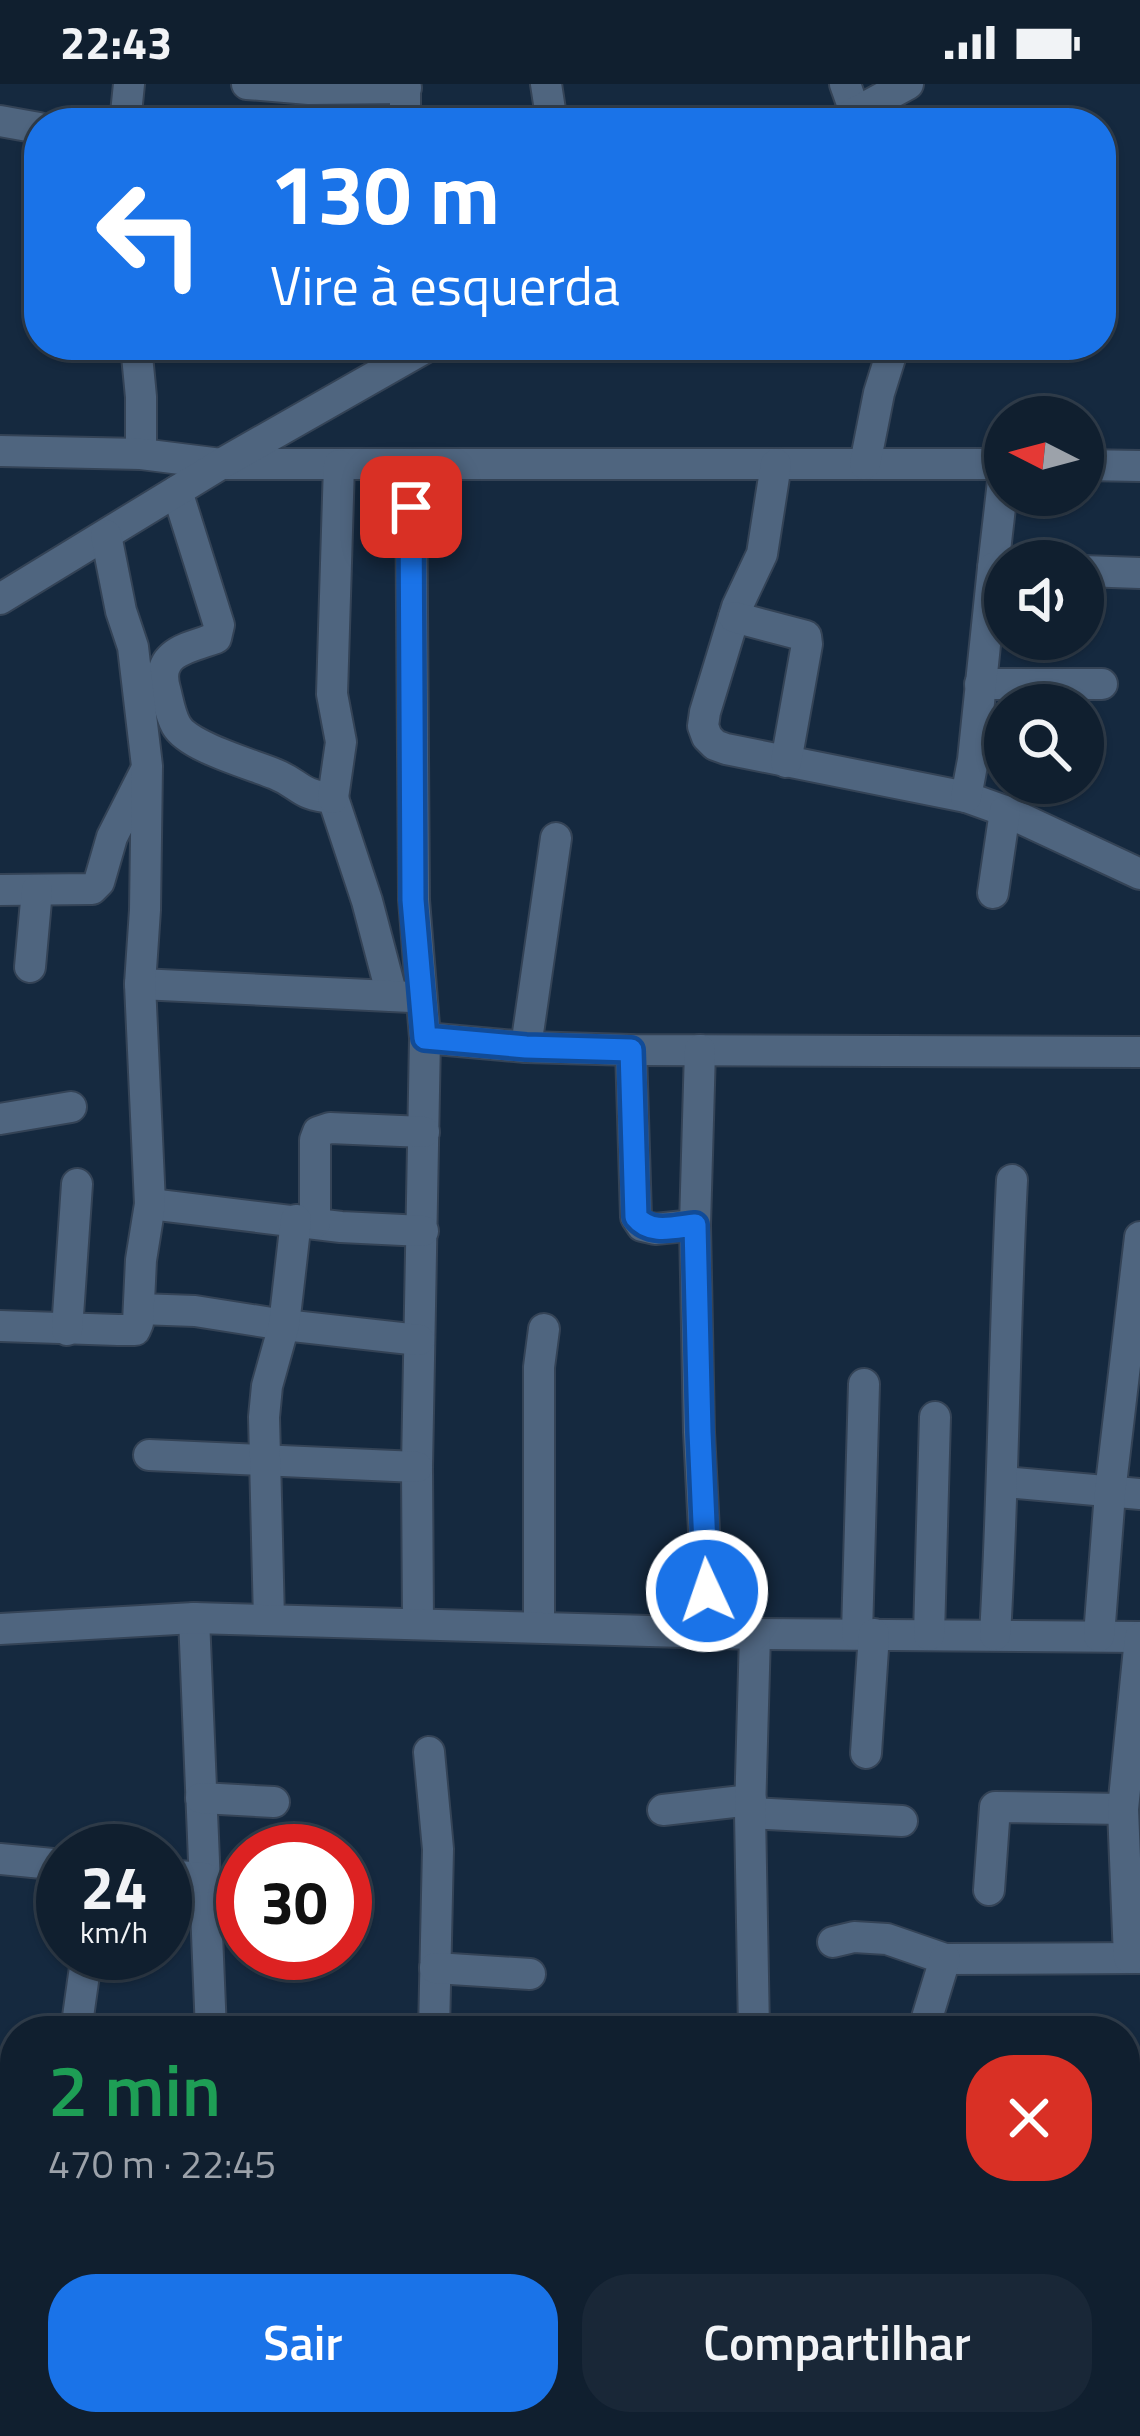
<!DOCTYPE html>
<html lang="pt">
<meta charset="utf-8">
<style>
body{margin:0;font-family:"Titillium Web",sans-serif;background:#192737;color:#f1f3f6;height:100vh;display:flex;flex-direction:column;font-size:45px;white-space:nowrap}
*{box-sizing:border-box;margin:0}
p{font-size:39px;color:#9ca2aa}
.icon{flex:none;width:66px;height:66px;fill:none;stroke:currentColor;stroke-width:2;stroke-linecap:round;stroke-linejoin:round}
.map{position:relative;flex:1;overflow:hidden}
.drawer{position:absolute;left:0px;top:1932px;width:1140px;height:420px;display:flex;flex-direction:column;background:#101f2f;border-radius:48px 48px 0 0;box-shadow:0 3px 9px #0004,0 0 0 3px #303d4b}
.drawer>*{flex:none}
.top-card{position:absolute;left:24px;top:24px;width:1092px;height:252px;border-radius:48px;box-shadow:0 3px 9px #0004,0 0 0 3px #303d4b;background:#1a73e8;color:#fff;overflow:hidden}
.needle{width:78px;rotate:276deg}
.buttons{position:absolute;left:984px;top:312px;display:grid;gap:24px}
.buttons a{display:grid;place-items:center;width:120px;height:120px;border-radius:50%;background:#101f2f;box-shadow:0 3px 9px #0004,0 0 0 3px #303d4b;font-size:60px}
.speed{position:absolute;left:36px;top:1740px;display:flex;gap:24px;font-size:60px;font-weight:700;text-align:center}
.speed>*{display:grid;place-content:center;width:156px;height:156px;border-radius:50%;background:#101f2f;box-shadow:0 3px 9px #0004,0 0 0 3px #303d4b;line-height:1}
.speed small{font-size:30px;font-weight:400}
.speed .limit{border:18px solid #d22;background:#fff;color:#111}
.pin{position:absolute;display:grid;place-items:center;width:102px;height:102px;color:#fff;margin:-51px;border-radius:24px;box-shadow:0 6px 18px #0006}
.me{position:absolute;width:132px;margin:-66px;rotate:357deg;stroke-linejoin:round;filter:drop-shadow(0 0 9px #0008)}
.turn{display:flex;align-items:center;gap:42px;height:252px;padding:0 48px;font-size:54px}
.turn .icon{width:156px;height:156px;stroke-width:2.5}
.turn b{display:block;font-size:84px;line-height:102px}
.round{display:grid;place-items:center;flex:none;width:126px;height:126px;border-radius:48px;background:#192737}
.summary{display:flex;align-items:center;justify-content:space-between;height:204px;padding:0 48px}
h1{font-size:72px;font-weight:600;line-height:90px;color:#1e9e55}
.action{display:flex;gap:24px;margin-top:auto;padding:24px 48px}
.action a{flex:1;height:138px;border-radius:48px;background:#1a73e8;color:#fff;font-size:48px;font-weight:600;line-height:138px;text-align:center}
.action a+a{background:#192737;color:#f1f3f6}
.status{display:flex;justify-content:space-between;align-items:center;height:84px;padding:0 60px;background:#101f2f;direction:ltr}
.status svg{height:33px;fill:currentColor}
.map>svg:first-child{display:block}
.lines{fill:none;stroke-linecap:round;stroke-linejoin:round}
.minor-casing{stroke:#344356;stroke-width:34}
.minor{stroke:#4f657f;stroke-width:30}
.route-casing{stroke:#114b97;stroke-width:30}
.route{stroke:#1a73e8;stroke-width:21}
</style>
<div class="status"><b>22:43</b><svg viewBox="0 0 49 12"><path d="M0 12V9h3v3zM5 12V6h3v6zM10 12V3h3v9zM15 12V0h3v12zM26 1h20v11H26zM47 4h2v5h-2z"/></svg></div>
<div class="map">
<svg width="1140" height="2352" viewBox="0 0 1140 2352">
<rect width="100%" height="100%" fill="#15293f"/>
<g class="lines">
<g class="minor-casing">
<g id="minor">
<polyline points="247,0 309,5 406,4"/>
<polyline points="546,0 552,39"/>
<polyline points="845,0 855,28"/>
<polyline points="0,37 39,44"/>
<polyline points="125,39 129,0"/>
<polyline points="405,39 405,0"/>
<polyline points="836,39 908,0"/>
<polyline points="136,261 141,313 141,370"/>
<polyline points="0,367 141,370 221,380 1005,380"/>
<polyline points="411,380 414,816 425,954 417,1383 418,1540"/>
<polyline points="776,380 762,470 737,523 705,628 703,642 707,653 715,661 726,665 966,713 1005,727 1140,790"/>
<polyline points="865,380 879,309 894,261"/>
<polyline points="1005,380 993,484 1005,484"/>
<polyline points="1083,381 1140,382"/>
<path d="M177 407 219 541 216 554C188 564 155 568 165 605 168 616 170 630 176 641 188 663 251 680 275 690 302 701 298 711 333 714L367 817 392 912"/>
<polyline points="1083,487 1140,489"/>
<polyline points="0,515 221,380 430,261"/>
<polyline points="734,533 806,552 807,560 786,678"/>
<polyline points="980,600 1102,600"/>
<polyline points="966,713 973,676 993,484"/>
<polyline points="333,714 341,658 332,610 339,381"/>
<polyline points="0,806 92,805 99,798 112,753 145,688"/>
<polyline points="993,809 1005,727"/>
<polyline points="30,883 37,806"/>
<polyline points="140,900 411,913"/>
<polyline points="425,954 526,963 631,966 1140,968"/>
<polyline points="526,963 556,754"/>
<polyline points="631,966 636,1133 642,1142 655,1145 695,1141"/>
<polyline points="700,966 695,1141 699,1348 709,1547"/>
<polyline points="0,1035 71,1023"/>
<polyline points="150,1120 341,1143 423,1147"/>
<polyline points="315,1139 315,1056 318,1048 330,1044 424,1048"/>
<polyline points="139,1225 195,1227 284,1241 419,1256"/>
<polyline points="0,1242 118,1246 135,1246 138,1239 141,1176 150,1120 140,900 145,826 147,682 133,563 121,527 106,451"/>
<polyline points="67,1246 77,1100"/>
<polyline points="149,1371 417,1383"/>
<polyline points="1004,1398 1140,1410"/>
<polyline points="194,1534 211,1947"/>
<polyline points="269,1536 264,1333 267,1302 284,1241 296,1136"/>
<polyline points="539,1543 539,1283 544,1245"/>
<polyline points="0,1545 194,1534 755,1550 1140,1553"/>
<polyline points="857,1550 864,1300"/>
<polyline points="929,1551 935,1333"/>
<path d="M995 1551C1004 1399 1004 1248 1012 1096"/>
<polyline points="1099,1552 1110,1409 1140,1153"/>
<polyline points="429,1668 438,1765 434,1947"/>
<polyline points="866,1669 874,1550"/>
<polyline points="201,1714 274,1718"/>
<polyline points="663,1726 751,1716"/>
<polyline points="750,1729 902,1737"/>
<polyline points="0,1775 63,1781"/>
<polyline points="165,1791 204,1794"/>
<polyline points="989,1806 995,1723 1123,1725"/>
<polyline points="833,1858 854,1853 887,1855 945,1875 1140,1874"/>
<polyline points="1129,1874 1123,1725 1140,1554"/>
<polyline points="435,1884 530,1890"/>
<polyline points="76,1947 87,1869"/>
<polyline points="754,1947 750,1729 755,1550"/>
<polyline points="923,1947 945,1875"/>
<polyline points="1125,1990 1140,1987"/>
<polyline points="0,2118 15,2121"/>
<polyline points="1125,2147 1140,2150"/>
<polyline points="621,2337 735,2352"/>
<polyline points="83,2352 88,2337"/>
<polyline points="220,2352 220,2337"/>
<polyline points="424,2352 427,2337"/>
<polyline points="764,2352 767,2337"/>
<polyline points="1040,2352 1044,2337"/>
</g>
</g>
<use href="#minor" class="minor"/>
</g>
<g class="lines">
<g class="route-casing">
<path id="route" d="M411 423 413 816 425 954 526 963 631 966 636 1133C650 1151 675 1143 695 1141L700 1348 707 1507"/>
</g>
<use href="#route" class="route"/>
</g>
</svg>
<div class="buttons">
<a><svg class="needle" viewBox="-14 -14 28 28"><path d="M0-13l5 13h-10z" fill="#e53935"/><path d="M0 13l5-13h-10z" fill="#9ca2aa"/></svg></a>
<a><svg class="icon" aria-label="sound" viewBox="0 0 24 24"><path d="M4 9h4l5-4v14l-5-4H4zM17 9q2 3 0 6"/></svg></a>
<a><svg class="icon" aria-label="search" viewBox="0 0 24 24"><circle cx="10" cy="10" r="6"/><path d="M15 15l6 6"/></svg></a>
</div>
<div class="speed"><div>24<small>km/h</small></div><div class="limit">30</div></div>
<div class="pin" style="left:411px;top:423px;background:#d93025"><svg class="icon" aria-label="arrive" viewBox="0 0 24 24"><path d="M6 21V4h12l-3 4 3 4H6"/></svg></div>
<svg class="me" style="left:707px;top:1507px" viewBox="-20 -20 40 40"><circle r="17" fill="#1a73e8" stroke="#fff" stroke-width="3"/><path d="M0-11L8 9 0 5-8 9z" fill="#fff"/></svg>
<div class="top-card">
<div class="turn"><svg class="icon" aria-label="left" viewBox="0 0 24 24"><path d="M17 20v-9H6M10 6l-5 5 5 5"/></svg><div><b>130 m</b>Vire à esquerda</div></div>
</div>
<section class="drawer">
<div class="summary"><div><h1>2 min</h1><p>470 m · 22:45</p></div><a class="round" style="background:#d93025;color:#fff"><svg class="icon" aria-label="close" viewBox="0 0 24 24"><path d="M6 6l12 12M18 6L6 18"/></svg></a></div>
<div class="action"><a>Sair</a><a>Compartilhar</a></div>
</section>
</div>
